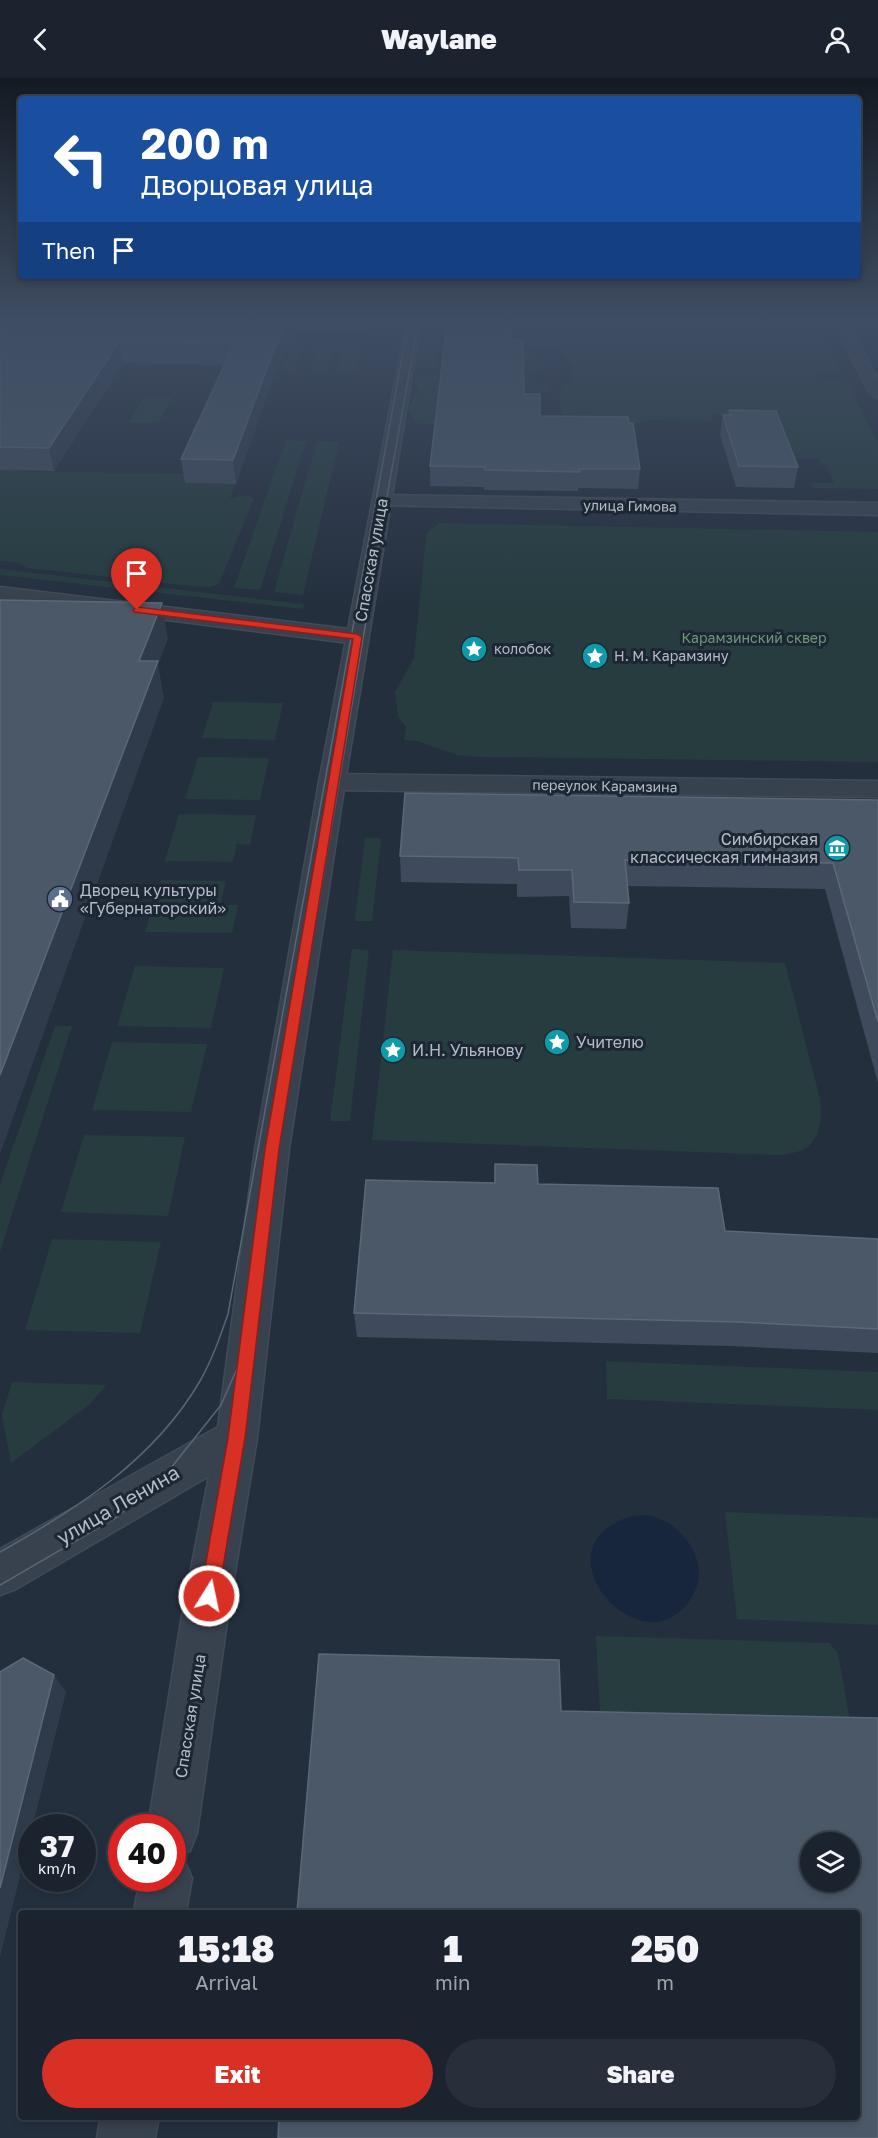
<!DOCTYPE html>
<meta charset="utf-8">
<style>
body{margin:0;font-family:"Golos Text",sans-serif;background:#282f3a;color:#f1f3f6;height:100vh;display:flex;flex-direction:column;font-size:22px;white-space:nowrap}
*{box-sizing:border-box;margin:0}
p{font-size:20px;color:#a0a4aa}
.icon{flex:none;width:33px;height:33px;fill:none;stroke:currentColor;stroke-width:2;stroke-linecap:round;stroke-linejoin:round}
.map{position:relative;flex:1;overflow:hidden}
.side{position:absolute;left:18px;top:1832px;width:842px;height:210px;display:flex;flex-direction:column;background:#1b232e;border-radius:6px;box-shadow:0 3px 9px #0003,0 0 0 2px #39404a}
.side>*{flex:none}
.hud{position:absolute;left:18px;top:18px;width:843px;height:183px;border-radius:6px;box-shadow:0 3px 9px #0003,0 0 0 2px #39404a;background:#1a4fa0;color:#fff;overflow:hidden}
.fabs{position:absolute;left:800px;top:1754px;display:grid;gap:12px}
.fabs a{display:grid;place-items:center;width:60px;height:60px;border-radius:50%;background:#1b232e;box-shadow:0 3px 9px #0003,0 0 0 2px #39404a;font-size:30px}
.speed{position:absolute;left:18px;top:1736px;display:flex;gap:12px;font-size:30px;font-weight:700;text-align:center}
.speed>*{display:grid;place-content:center;width:78px;height:78px;border-radius:50%;background:#1b232e;box-shadow:0 3px 9px #0003,0 0 0 2px #39404a;line-height:1}
.speed small{font-size:15px;font-weight:400}
.speed .limit{border:9px solid #d22;background:#fff;color:#111}
.pin{position:absolute;display:grid;place-items:center;width:51px;height:51px;color:#fff;margin:-62px -26px;border-radius:50% 50% 50% 0;rotate:-45deg;box-shadow:0 0 6px #0007}
.pin .icon{rotate:45deg}
.me{position:absolute;width:66px;margin:-33px;rotate:10deg;stroke-linejoin:round;filter:drop-shadow(0 0 4px #0008)}
.turn{display:flex;align-items:center;gap:21px;height:126px;padding:0 24px;font-size:27px}
.turn .icon{width:78px;height:78px;stroke-width:2.5}
.turn b{display:block;font-size:42px;line-height:51px}
.then{display:flex;align-items:center;height:57px;padding:0 24px;background:#0003;gap:12px;font-size:22px}
.eta{display:flex;justify-content:space-evenly;align-items:center;height:102px;text-align:center}
.eta b{font-size:36px;font-weight:800;line-height:42px}
.action{display:flex;gap:12px;margin-top:auto;padding:12px 24px}
.action a{flex:1;height:69px;border-radius:36px;background:#d93025;color:#fff;font-size:24px;font-weight:800;line-height:69px;text-align:center}
.action a+a{background:#282f3a;color:#f1f3f6}
header{display:flex;justify-content:space-between;align-items:center;height:78px;padding:0 24px;background:#1b232e;font-size:27px;font-weight:800}
.map>svg:first-child{display:block}
.green{fill:#263c3f}
.water{fill:#17263c}
.lines{fill:none;stroke-linecap:round;stroke-linejoin:round}
.pedestrian-casing{stroke:#414a57;stroke-width:3}
.minor-casing{stroke:#414a57;stroke-width:3}
.tertiary-casing{stroke:#414a57;stroke-width:3}
.pedestrian{fill:#38414e;fill-rule:evenodd}
.minor{fill:#38414e;fill-rule:evenodd}
.tertiary{fill:#38414e;fill-rule:evenodd}
.tram{stroke:#5a6575;stroke-width:1.5}
.wall{fill:#3f4b5c}
.shaded-wall{fill:#2f3b4b}
.building{fill:#4b5868;stroke:#5c6777;stroke-width:1.5;fill-rule:evenodd}
.route{fill:#d93025;stroke:#8d1f18;stroke-width:1.5}
.labels{text-anchor:middle;stroke-width:6;stroke-linejoin:round;paint-order:stroke}
.far-street-label{font-size:14px;fill:#b4bcc9;stroke:#1d2633}
.far-park-label{font-size:14px;fill:#6b9a76;stroke:#1d2633}
.far-poi-label{font-size:14px;fill:#b4bcc9;stroke:#1d2633;text-anchor:start}
.street-label{font-size:16px;fill:#b4bcc9;stroke:#1d2633}
.poi-label{font-size:16px;fill:#b4bcc9;stroke:#1d2633;text-anchor:start}
.near-street-label{font-size:20px;fill:#b4bcc9;stroke:#1d2633}
</style>
<header><svg class="icon" aria-label="back" viewBox="0 0 24 24"><path d="M15 5l-7 7 7 7"/></svg>Waylane<svg class="icon" aria-label="person" viewBox="0 0 24 24"><circle cx="12" cy="8" r="4"/><path d="M4 21q1-7 8-7t8 7"/></svg></header>
<div class="map">
<svg width="878" height="2060" viewBox="0 0 878 2060">
<rect width="100%" height="100%" fill="#242f3e"/>
<g class="green">
<polygon points="767,250 818,251 842,296 818,296 820,302 846,303 878,364 878,411 813,410 811,405 834,405 827,387 822,387 819,380 791,380 725,337 713,337 712,343 652,342 632,346 565,341 565,337 561,333 559,316 563,312 559,308 575,303 573,292 562,271 543,271 520,264 520,260 527,258 559,257 771,260"/>
<path d="M429 259 439 261 436 288 430 291 417 290C413 283 417 269 421 261Z"/>
<polygon points="224,260 296,262 304,267 295,292 282,292 291,270 219,268"/>
<polygon points="317,270 334,270 327,293 309,293"/>
<polygon points="343,270 361,270 355,293 336,293"/>
<polygon points="524,274 542,276 544,289 533,295 525,295"/>
<polygon points="427,298 514,300 549,309 545,313 516,315 445,348 416,345 407,332 419,312 413,301"/>
<polygon points="144,318 172,319 158,345 129,345"/>
<polygon points="286,362 306,363 260,512 234,510"/>
<polygon points="317,363 339,364 303,517 274,514"/>
<polygon points="0,384 21,393 188,396 184,405 235,406 230,420 245,417 254,420 219,506 210,509 192,508 27,490 19,485 0,483"/>
<polygon points="439,445 878,454 878,684 480,679 457,677 417,663 404,662 406,649 398,639 395,614 414,580 426,459 428,454"/>
<polygon points="0,491 304,526 303,531 0,497"/>
<polygon points="213,624 283,625 275,662 202,660"/>
<polygon points="198,679 269,680 260,722 185,721"/>
<polygon points="179,736 256,737 250,767 237,766 233,784 165,783"/>
<polygon points="365,760 381,760 372,843 355,843"/>
<polygon points="161,802 226,803 220,827 238,827 232,855 145,854"/>
<polygon points="352,871 369,872 350,1043 330,1043"/>
<path d="M393 872 785 885 820 1021C823 1057 815 1076 776 1077L372 1062Z"/>
<polygon points="135,888 224,890 211,950 117,948"/>
<polygon points="55,948 72,948 0,1174 0,1106"/>
<polygon points="112,964 207,966 191,1034 92,1032"/>
<polygon points="84,1057 185,1059 168,1138 61,1134"/>
<polygon points="52,1161 161,1164 140,1255 25,1252"/>
<polygon points="606,1283 878,1294 878,1332 607,1321"/>
<polygon points="12,1304 106,1307 89,1327 11,1385 2,1337"/>
<polygon points="725,1434 878,1440 878,1547 737,1541"/>
<polygon points="596,1558 829,1565 838,1575 853,1660 601,1654"/>
</g>
<path class="water" d="M632 1438C638 1438 645 1437 651 1438 682 1445 711 1484 694 1515 649 1602 527 1469 632 1438Z"/>
<g class="lines">
<g class="pedestrian-casing">
<polygon id="pedestrian" points="831,241 845,241 878,301 878,320 870,315"/>
</g>
<g class="minor-casing">
<g id="minor">
<polygon points="382,417 878,425 878,437 375,427 373,423 375,419"/>
<polygon points="0,509 357,552 365,554 368,559 365,564 357,566 0,521"/>
<polygon points="332,696 878,703 878,719 332,712 323,709 319,704 323,699"/>
</g>
</g>
<g class="tertiary-casing">
<g id="tertiary">
<polygon points="407,241 421,241 345,704 289,1071 257,1360 228,1537 197,1755 190,1773 176,1778 184,1782 192,1800 186,1834 134,1834 140,1800 172,1800 172,1749 148,1749 182,1537 209,1398 16,1511 0,1517 0,1471 218,1349 255,1071 319,704"/>
<polygon points="101,2038 159,2038 155,2060 97,2060"/>
</g>
</g>
<use href="#pedestrian" class="pedestrian"/>
<use href="#minor" class="minor"/>
<use href="#tertiary" class="tertiary"/>
<g class="tram">
<path d="M0 1474C77 1431 154 1382 200 1303 212 1282 220 1259 228 1236L409 241"/>
<polyline points="0,1507 117,1439 159,1405 221,1327 239,1286 248,1246 386,424 419,241"/>
</g>
</g>
<g class="wall">
<polygon points="0,241 368,241 364,253 297,252 276,292 236,406 185,405 181,381 225,287 123,285 54,393 0,392"/>
<polygon points="511,262 524,316 540,338 629,345 640,391 638,411 578,410 578,413 484,412 484,409 430,408 430,388"/>
<polygon points="729,332 798,389 794,410 736,409 720,357 723,337 728,337"/>
<polygon points="878,722 878,1005 825,811 628,808 629,825 626,851 571,850 569,818 517,819 517,806 401,804 400,778"/>
<polygon points="495,1086 538,1106 725,1153 878,1161 878,1275 730,1268 357,1259 354,1235 494,1105"/>
</g>
<g class="shaded-wall">
<polygon points="290,241 296,241 297,252 276,292 236,406 233,382 274,271"/>
<polygon points="363,241 368,241 364,253"/>
<polygon points="119,264 123,285 54,393 49,370"/>
<polygon points="162,525 168,561 158,587 164,620 0,1076 0,997 139,583"/>
<polygon points="54,1597 66,1614 0,1879 0,1810"/>
</g>
<g class="building">
<polygon points="1,241 290,241 274,271 233,382 181,381 234,266 119,264 49,370 0,369 0,242"/>
<polygon points="470,241 512,241 511,262 523,262 524,316 540,316 540,338 628,339 629,345 633,345 640,391 579,391 580,394 485,392 485,389 430,388 447,246 470,246"/>
<polygon points="729,332 776,333 798,389 739,388 723,337 731,337"/>
<polygon points="0,522 162,525 139,583 158,583 0,997"/>
<polygon points="405,715 878,722 878,944 833,785 625,782 629,825 574,824 572,792 519,792 518,780 400,778"/>
<polygon points="495,1086 537,1087 538,1106 718,1110 725,1153 878,1161 878,1251 738,1244 354,1235 366,1102 495,1105"/>
<path d="M319 1576 559 1582 561 1633 878 1640V2060H278L279 2038H856V1834H297ZM810 1764H849V1803H810Z"/>
<polygon points="23,1580 54,1597 0,1810 0,1594"/>
</g>
<linearGradient id="sky" x2="0" y2="1"><stop stop-color="#141a22"/><stop offset="0.46" stop-color="#3f4d63"/><stop offset="1" stop-color="#3f4d63" stop-opacity="0"/></linearGradient>
<rect width="878" height="529" fill="url(#sky)"/>
<polygon class="route" points="137,529 357,556 362,559 279,1071 245,1360 218,1518 215,1524 209,1527 202,1524 200,1518 228,1360 265,1071 353,561 134,534 133,532"/>
<defs>
<g id="sight-disc" transform="scale(1.35)"><circle r="9.5" fill="#0f9aa8" stroke="#1d2633"/><path d="M0-6L1.8-2.2L6-1.7L2.9 1.2L3.7 5.4L0 3.3L-3.7 5.4L-2.9 1.2L-6-1.7L-1.8-2.2Z" fill="#fff"/></g>
<g id="museum-disc" transform="scale(1.35)"><circle r="9.5" fill="#0f9aa8" stroke="#1d2633"/><path d="M0-6L6-3V-2H-6V-3ZM-5-1h2V3h-2ZM-1-1h2V3h-2ZM3-1h2V3H3ZM-6 4H6V6H-6Z" fill="#fff"/></g>
<g id="civic-disc" transform="scale(1.35)"><circle r="9.5" fill="#5c6f8a" stroke="#1d2633"/><path d="M-.6-6.5H3V-4.5H.6V-3L4-1V1h2V6H-6V1h2V-1L-.6-3ZM-1.2 2.5V6h2.4V2.5Z" fill="#fff"/></g>
</defs>
<g fill-rule="evenodd">
<use href="#sight-disc" x="474" y="571"/>
<use href="#sight-disc" x="595" y="578"/>
<use href="#museum-disc" x="837" y="770"/>
<use href="#civic-disc" x="60" y="821"/>
<use href="#sight-disc" x="557" y="964"/>
<use href="#sight-disc" x="393" y="972"/>
</g>
<g class="labels">
<g class="far-street-label">
<text transform="translate(630 428) rotate(1)" y="5">улица Гимова</text>
<text transform="translate(605 708) rotate(1)" y="5">переулок Карамзина</text>
</g>
<g class="far-park-label">
<text x="754" y="565">Карамзинский сквер</text>
</g>
<g class="far-poi-label">
<text x="494" y="576">колобок</text>
<text x="614" y="583">Н. М. Карамзину</text>
</g>
<g class="street-label">
<text transform="translate(371 482) rotate(-80)" y="6">Спасская улица</text>
<text transform="translate(190 1638) rotate(-81)" y="6">Спасская улица</text>
</g>
<g class="poi-label">
<text x="818" y="767" text-anchor="end">Симбирская<tspan x="818" dy="18">классическая гимназия</tspan></text>
<text x="80" y="818">Дворец культуры<tspan x="80" dy="18">«Губернаторский»</tspan></text>
<text x="576" y="970">Учителю</text>
<text x="412" y="978">И.Н. Ульянову</text>
</g>
<g class="near-street-label">
<text transform="translate(118 1427) rotate(-30)" y="7">улица Ленина</text>
</g>
</g>
</svg>
<div class="fabs">
<a><svg class="icon" aria-label="layers" viewBox="0 0 24 24"><path d="M12 4l9 5-9 5-9-5zM3 14l9 5 9-5"/></svg></a>
</div>
<div class="speed"><div>37<small>km/h</small></div><div class="limit">40</div></div>
<div class="pin" style="left:137px;top:532px;background:#d93025"><svg class="icon" aria-label="arrive" viewBox="0 0 24 24"><path d="M6 21V4h12l-3 4 3 4H6"/></svg></div>
<svg class="me" style="left:209px;top:1518px" viewBox="-20 -20 40 40"><circle r="17" fill="#d93025" stroke="#fff" stroke-width="3"/><path d="M0-11L8 9 0 5-8 9z" fill="#fff"/></svg>
<div class="hud">
<div class="turn"><svg class="icon" aria-label="left" viewBox="0 0 24 24"><path d="M17 20v-9H6M10 6l-5 5 5 5"/></svg><div><b>200 m</b>Дворцовая улица</div></div>
<div class="then">Then<svg class="icon" aria-label="arrive" viewBox="0 0 24 24"><path d="M6 21V4h12l-3 4 3 4H6"/></svg></div>
</div>
<section class="side">
<div class="eta">
<div><b>15:18</b><p>Arrival</p></div>
<div><b>1</b><p>min</p></div>
<div><b>250</b><p>m</p></div>
</div>
<div class="action"><a>Exit</a><a>Share</a></div>
</section>
</div>
